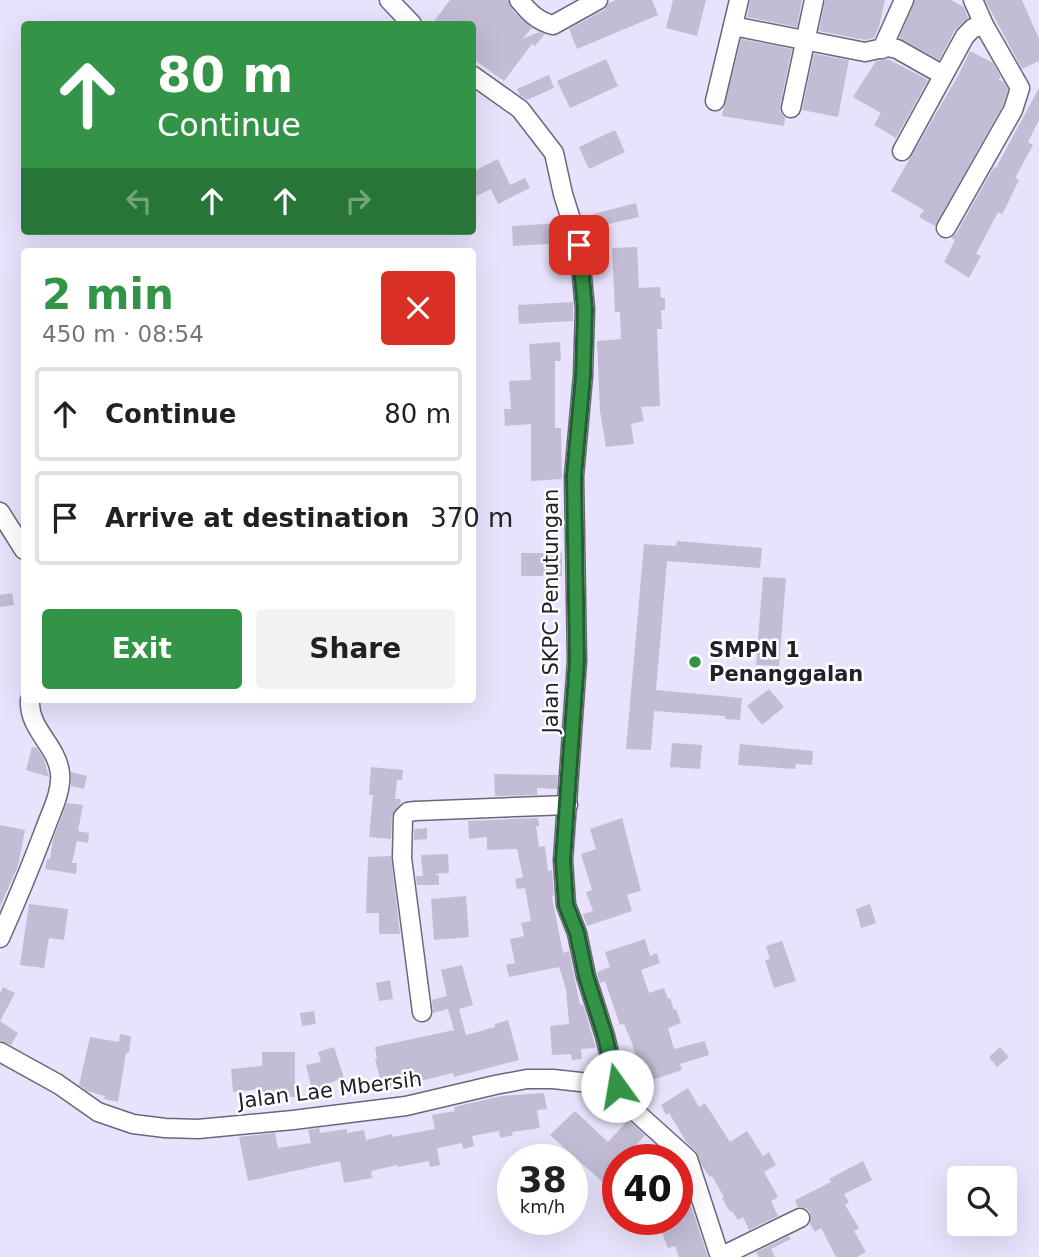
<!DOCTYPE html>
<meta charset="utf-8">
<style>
body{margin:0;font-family:"DejaVu Sans",sans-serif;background:#f2f2f2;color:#202124;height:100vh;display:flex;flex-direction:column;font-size:26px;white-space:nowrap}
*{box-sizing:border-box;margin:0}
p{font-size:23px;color:#757577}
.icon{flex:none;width:38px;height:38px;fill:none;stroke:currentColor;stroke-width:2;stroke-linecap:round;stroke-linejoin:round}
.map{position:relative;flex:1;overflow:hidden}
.drawer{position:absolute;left:21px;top:248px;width:455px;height:455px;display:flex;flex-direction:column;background:#fff;border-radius:7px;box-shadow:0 7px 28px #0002}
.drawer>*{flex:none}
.banner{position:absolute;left:21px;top:21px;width:455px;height:214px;border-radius:7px;box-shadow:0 7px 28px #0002;background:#339346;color:#fff;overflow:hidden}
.controls{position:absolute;left:947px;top:1166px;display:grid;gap:14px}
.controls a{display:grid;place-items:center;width:70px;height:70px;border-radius:7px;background:#fff;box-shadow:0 7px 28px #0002;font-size:35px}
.speed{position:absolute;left:497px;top:1144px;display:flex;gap:14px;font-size:35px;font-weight:700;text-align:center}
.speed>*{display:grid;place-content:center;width:91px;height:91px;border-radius:50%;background:#fff;box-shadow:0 7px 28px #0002;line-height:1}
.speed small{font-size:18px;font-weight:400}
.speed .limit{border:10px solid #d22;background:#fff;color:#111}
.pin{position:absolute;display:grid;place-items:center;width:60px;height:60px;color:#fff;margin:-30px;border-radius:14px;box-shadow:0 4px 10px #0006}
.me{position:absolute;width:77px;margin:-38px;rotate:347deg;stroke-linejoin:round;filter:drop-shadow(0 0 5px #0008)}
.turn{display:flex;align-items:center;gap:24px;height:147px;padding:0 21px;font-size:32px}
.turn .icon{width:91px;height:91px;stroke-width:2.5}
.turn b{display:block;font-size:49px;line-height:60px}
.lanes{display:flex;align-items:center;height:66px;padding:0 21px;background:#0003;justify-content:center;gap:35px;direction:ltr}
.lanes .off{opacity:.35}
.round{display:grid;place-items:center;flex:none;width:74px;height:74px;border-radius:7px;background:#f2f2f2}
.summary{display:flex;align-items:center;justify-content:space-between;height:119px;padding:0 21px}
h1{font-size:42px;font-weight:700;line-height:52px;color:#339346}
.action{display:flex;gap:14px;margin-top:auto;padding:14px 21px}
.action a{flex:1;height:80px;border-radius:7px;background:#339346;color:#fff;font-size:28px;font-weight:700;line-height:80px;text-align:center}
.action a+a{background:#f2f2f2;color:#202124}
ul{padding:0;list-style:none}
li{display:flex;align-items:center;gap:21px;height:94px;margin:0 14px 10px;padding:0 7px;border:4px solid #e0e0e0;border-radius:7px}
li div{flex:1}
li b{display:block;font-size:26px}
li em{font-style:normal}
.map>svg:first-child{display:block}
.building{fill:#c2bcd5}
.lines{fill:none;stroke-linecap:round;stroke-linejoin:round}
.minor-casing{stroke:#6c667c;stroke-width:21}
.minor{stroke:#fff;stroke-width:18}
.route-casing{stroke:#21602e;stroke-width:18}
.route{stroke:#339346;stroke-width:12}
.poi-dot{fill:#339346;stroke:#fff;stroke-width:2.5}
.labels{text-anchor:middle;stroke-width:5;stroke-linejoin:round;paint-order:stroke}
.street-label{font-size:21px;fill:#222029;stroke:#fff}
.poi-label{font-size:21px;font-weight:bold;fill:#222029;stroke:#fff;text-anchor:start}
</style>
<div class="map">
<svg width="1039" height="1257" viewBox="0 0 1039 1257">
<rect width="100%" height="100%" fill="#e9e2fc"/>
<g class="building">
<polygon points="450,0 508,0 514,12 532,28 522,39 539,32 545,34 535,46 532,44 504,81 472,58 472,24 432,24"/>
<polygon points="616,0 652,0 658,15 577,49 569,29 604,10 609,3"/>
<polygon points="673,0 706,0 697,36 666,28"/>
<polygon points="750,0 802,0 797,27 747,17"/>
<polygon points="825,0 885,0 879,27 874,38 865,40 819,31"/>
<polygon points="915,0 951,0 964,7 968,18 955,30 939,60 899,38"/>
<polygon points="985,0 1022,0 1039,39 1039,61 1022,69"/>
<polygon points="741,39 792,49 780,106 780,112 785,118 784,126 722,116"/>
<polygon points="970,51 993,63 1001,78 998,79 1004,82 1008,89 1003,105 935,226 919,217 924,210 891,191 959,74"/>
<polygon points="814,54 849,60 838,117 802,110"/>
<polygon points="606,59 618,86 570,108 557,81"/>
<polygon points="888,59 928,80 896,138 874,125 881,113 853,97 876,61"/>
<polygon points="549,75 554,88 527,100 520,95 517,89"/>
<polygon points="1039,88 1039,120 1028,142 1033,145 1015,178 1019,180 1008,203 1002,214 998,212 976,254 981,256 969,278 944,262 955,240 951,238 956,234 994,167 996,168"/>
<polygon points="615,130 625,152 589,169 579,147"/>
<polygon points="498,159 510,185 525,178 530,188 498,204 491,189 472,198 472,172"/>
<polygon points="636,203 639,217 596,227 593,214"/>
<polygon points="560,223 564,243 513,246 512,226"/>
<polygon points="637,247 639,288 660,287 661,298 665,298 665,310 661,310 662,329 657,329 660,406 641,407 644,421 631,424 634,444 606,447 600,411 597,341 621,339 620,312 615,312 612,248"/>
<polygon points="573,302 573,321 519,324 518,305"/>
<polygon points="560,342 561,361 555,361 555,428 561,428 562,479 531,481 531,424 505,426 504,409 511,409 509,381 531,380 529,344"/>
<polygon points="677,541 762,548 760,568 667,561 656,690 742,698 740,720 725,719 725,716 654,711 651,750 626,749 644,544 676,546"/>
<rect x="521" y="553" width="41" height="23"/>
<polygon points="763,577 786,578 779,666 756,665"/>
<polygon points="12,593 14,605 0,607 0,595"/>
<polygon points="769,689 784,707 762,725 747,706"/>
<polygon points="672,743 702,745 700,769 670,767"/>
<polygon points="740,744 813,751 812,765 796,764 795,769 738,765"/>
<polygon points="32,747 37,748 44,759 49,777 26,770"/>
<polygon points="371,767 403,770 402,780 397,780 395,799 401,799 400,804 392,816 391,839 369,837 373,795 369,795"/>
<polygon points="71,772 87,776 84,789 71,786"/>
<polygon points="494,774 558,775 557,789 537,788 537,795 495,796"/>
<polygon points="67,803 83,805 78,831 89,833 88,843 77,841 72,863 77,863 76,874 45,869 47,859 50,859 53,839"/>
<polygon points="538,818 539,826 536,826 539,847 545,846 548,871 552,870 554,896 552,897 563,953 569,951 580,1005 583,1004 595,1045 596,1048 581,1049 582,1059 572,1060 571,1054 552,1055 550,1026 569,1024 566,989 559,967 509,977 506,965 515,963 510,939 524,936 521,923 531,921 525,888 517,889 515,879 523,877 517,849 487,850 487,837 469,839 468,821"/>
<polygon points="622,818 641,891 627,895 632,911 587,926 583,914 593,911 586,892 592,890 581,854 596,849 590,829"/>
<polygon points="0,825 25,830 18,866 0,907"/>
<polygon points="427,828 427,839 414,840 414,829"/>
<polygon points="448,854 449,873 435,874 439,876 439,885 417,885 416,876 423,876 421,855"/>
<polygon points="391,856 400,934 379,934 379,913 366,913 368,857"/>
<polygon points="466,896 469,937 434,940 431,899"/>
<polygon points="29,904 68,909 64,940 49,938 44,968 20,965"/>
<polygon points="870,904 876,923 861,928 856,909"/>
<polygon points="645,939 650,956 657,953 660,963 641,970 649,993 664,988 668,999 670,998 674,1010 676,1009 681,1023 668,1028 674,1049 705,1041 709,1055 680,1064 682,1070 637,1085 633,1075 637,1074 633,1062 637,1061 632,1043 624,1024 620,1025 605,981 600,983 597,972 610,967 605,952"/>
<polygon points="782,941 796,981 774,988 765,960 770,959 766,946"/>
<polygon points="462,965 473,1005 459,1009 466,1035 495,1027 495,1024 508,1020 519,1060 454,1077 453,1073 383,1090 375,1059 377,1059 375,1047 454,1030 448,1009 433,1013 432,1000 447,996 441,970"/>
<polygon points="390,980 393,999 379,1001 376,983"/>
<polygon points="3,987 15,993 0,1021 18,1033 11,1045 0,1041 0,993"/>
<polygon points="314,1011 316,1024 302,1026 300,1013"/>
<polygon points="120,1034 131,1036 129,1053 126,1053 118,1102 104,1099 105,1096 87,1091 79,1085 90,1037 119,1042"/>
<polygon points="334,1047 344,1078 323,1085 325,1092 313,1095 306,1065 321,1062 318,1052"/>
<polygon points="1000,1047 1009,1057 997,1067 989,1057"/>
<polygon points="262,1052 295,1052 295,1097 262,1097 262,1089 233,1092 231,1069 262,1066"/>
<polygon points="688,1088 699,1107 705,1103 730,1142 747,1131 763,1156 769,1152 776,1165 764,1172 778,1197 771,1201 778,1216 749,1230 743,1217 738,1220 732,1211 730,1212 722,1198 724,1197 712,1176 710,1177 702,1166 696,1151 687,1143 669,1113 666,1115 661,1105"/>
<polygon points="544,1093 547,1109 537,1110 540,1128 512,1132 513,1135 500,1138 499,1131 472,1136 474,1146 463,1149 462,1143 437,1148 440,1165 430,1167 429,1161 398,1167 397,1165 371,1171 372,1178 344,1183 340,1161 248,1181 239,1137 275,1133 278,1148 311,1143 308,1130 319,1128 320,1133 347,1129 347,1133 364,1130 366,1140 392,1134 393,1137 435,1129 432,1115 455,1111 454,1107 502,1096"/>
<polygon points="575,1111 608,1142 628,1120 645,1135 623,1160 618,1160 618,1175 608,1187 550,1135"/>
<polygon points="863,1161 872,1180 844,1194 849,1202 845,1205 859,1228 854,1231 866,1252 857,1257 836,1257 821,1228 815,1232 810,1224 810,1212 806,1208 798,1207 795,1200 831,1182 829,1179"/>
<polygon points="678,1171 689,1200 708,1257 679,1257 675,1246 668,1248 661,1230 653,1233 648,1220 677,1220"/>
<polygon points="789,1236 791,1239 771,1249 775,1257 759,1257 756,1252"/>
</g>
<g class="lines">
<g class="minor-casing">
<g id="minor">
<polyline points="389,0 412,24"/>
<path d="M519 0C529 12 537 21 553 25L598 0"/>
<polyline points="733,26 865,52 888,47 897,49 943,75"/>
<polyline points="882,49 904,0"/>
<polyline points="472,75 520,109 554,153 563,194 579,245 585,309 583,376 574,476 577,661 563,860 566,905 577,933 586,976 605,1036 617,1086 628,1105 688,1159 720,1257"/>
<polyline points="715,101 739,0"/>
<polyline points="791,108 814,0"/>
<polyline points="902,151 965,36 973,28 984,25"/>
<polyline points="946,228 1013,110 1020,88 984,25 973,0"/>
<polyline points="0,512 24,550"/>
<path d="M0 938C16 902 31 866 45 829 51 812 62 792 60 773 57 745 28 729 30 700"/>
<polyline points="422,1012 402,858 403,817 408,812 415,811 568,805"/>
<polyline points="0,1052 58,1084 98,1112 133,1124 165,1128 198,1129 293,1120 406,1106 495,1085 527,1079 553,1079 617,1086"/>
<polyline points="720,1257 800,1218"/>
</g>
</g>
<use href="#minor" class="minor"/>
</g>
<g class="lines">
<g class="route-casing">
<polyline id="route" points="579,245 585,309 583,376 574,476 577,661 563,860 566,905 577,933 586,976 605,1036 617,1086"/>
</g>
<use href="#route" class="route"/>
</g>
<circle class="poi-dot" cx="695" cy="662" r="7"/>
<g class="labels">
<g class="street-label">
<text transform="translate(551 611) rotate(-90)" y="7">Jalan SKPC Penutungan</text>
<text transform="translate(330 1090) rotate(-7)" y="7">Jalan Lae Mbersih</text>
</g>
<g class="poi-label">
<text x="709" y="657">SMPN 1<tspan x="709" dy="24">Penanggalan</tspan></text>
</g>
</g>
</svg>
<div class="controls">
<a><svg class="icon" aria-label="search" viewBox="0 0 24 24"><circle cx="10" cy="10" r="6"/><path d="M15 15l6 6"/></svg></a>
</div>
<div class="speed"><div>38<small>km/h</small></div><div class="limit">40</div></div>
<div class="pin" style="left:579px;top:245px;background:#d93025"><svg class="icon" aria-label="arrive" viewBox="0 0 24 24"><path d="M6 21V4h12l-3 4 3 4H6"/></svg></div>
<svg class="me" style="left:617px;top:1086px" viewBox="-20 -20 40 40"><circle r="19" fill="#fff"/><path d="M0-13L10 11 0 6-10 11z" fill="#339346"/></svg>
<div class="banner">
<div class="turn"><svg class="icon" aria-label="ahead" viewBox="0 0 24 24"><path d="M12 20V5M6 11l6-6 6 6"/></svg><div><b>80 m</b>Continue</div></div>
<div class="lanes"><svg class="icon off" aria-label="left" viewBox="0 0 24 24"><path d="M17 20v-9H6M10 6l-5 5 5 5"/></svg><svg class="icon" aria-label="ahead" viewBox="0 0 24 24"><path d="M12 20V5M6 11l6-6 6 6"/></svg><svg class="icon" aria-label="ahead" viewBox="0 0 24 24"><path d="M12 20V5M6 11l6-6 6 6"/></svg><svg class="icon off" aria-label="right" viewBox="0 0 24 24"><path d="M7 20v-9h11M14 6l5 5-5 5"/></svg></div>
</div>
<section class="drawer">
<div class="summary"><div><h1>2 min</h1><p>450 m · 08:54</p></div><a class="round" style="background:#d93025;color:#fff"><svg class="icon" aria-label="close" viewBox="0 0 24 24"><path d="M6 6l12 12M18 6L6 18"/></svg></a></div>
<ul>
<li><svg class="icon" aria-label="ahead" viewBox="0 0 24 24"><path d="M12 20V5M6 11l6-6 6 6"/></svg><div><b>Continue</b></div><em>80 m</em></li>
<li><svg class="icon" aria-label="arrive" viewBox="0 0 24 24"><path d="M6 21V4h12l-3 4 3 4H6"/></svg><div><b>Arrive at destination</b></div><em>370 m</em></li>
</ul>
<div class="action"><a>Exit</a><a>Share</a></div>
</section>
</div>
